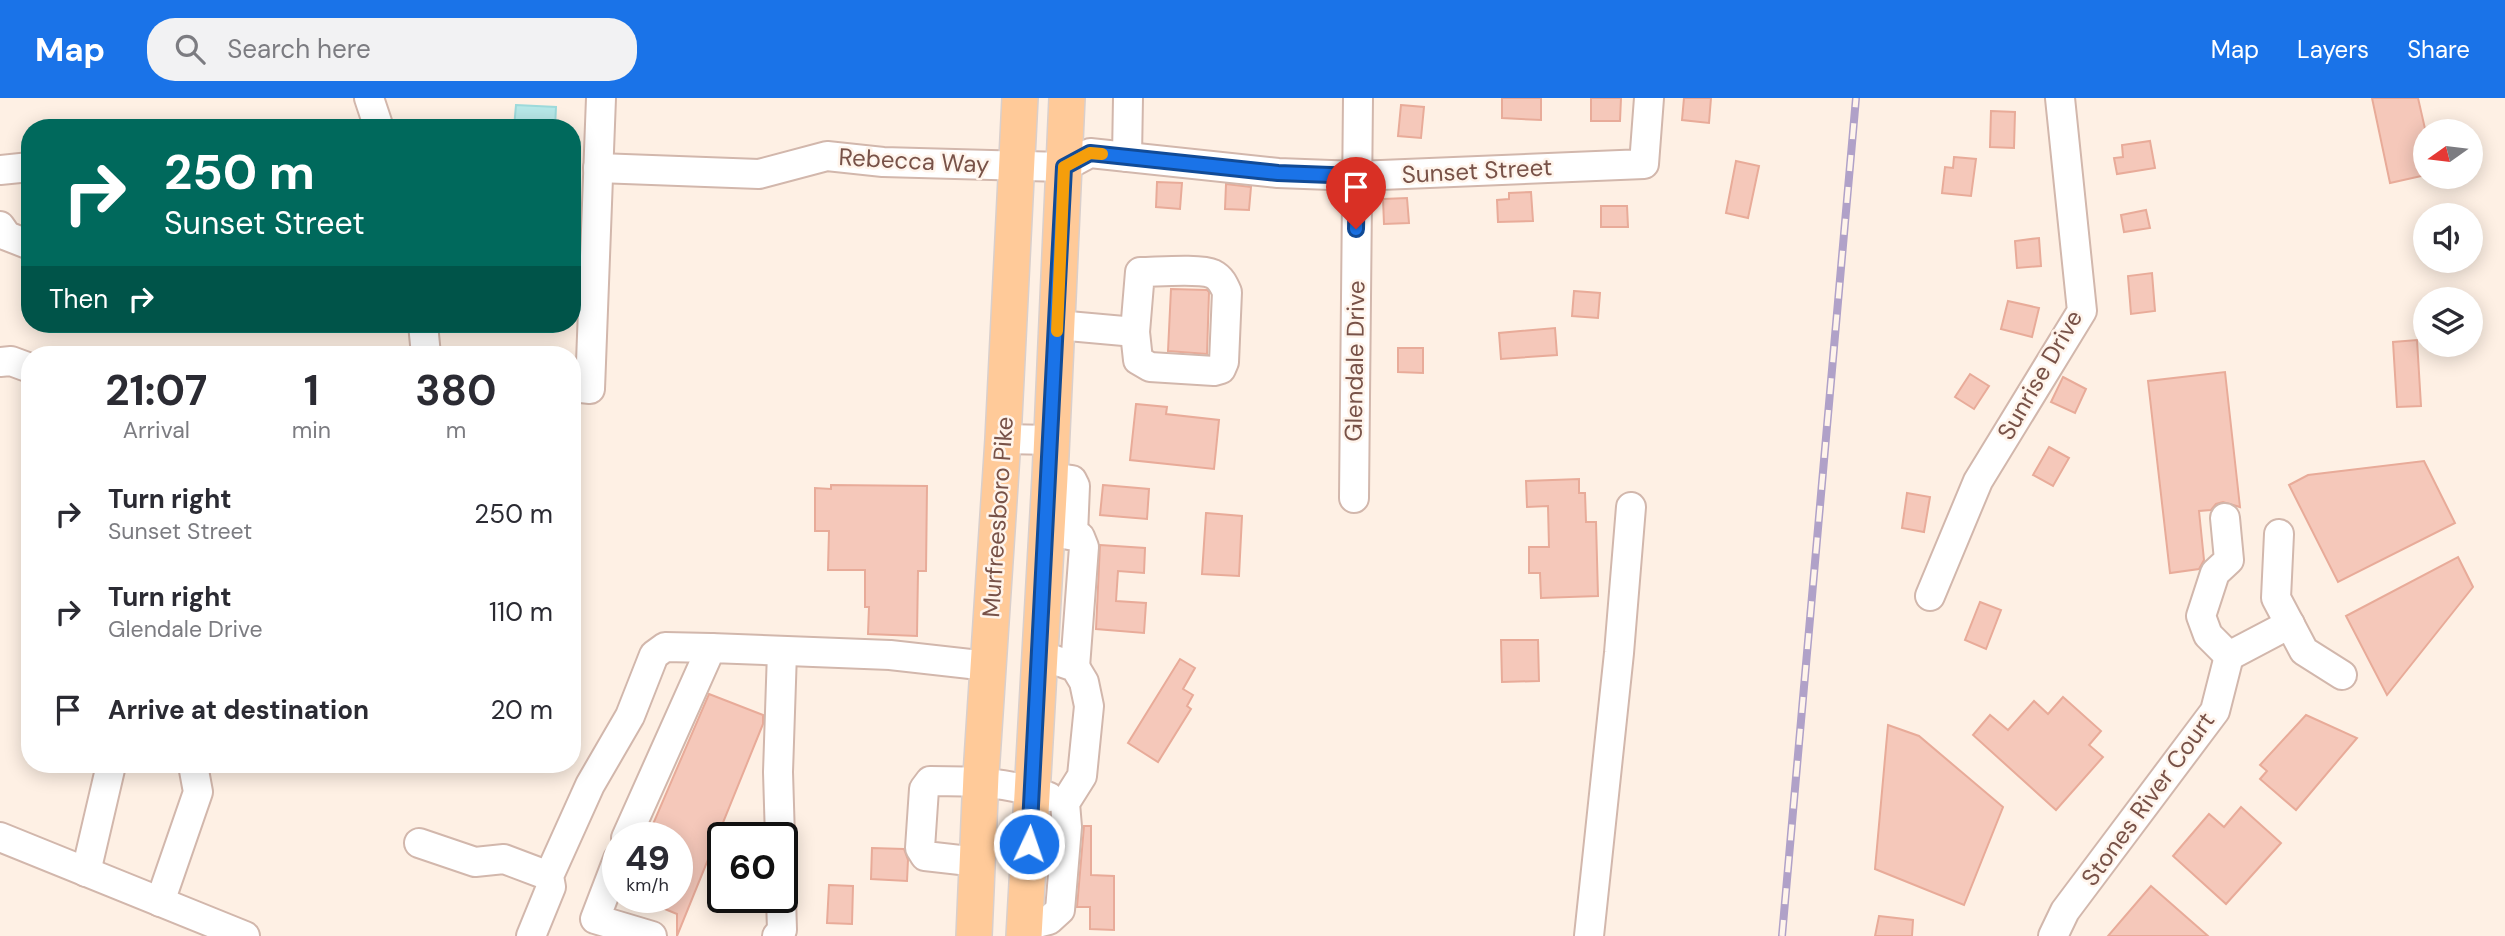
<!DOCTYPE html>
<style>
body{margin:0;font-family:"DM Sans",sans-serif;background:#f2f2f3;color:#2b2b33;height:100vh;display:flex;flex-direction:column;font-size:26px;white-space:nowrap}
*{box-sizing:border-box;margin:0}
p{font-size:23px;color:#7c7c81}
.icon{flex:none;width:38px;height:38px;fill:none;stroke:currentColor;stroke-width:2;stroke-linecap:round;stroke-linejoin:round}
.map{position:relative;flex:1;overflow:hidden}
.details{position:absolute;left:21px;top:248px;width:560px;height:427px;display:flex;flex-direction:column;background:#fff;border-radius:28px;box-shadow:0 4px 18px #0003}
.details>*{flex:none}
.hud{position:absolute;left:21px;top:21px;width:560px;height:214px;border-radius:28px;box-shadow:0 4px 18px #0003;background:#00695c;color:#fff;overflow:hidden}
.needle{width:46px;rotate:256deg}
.fabs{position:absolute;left:2413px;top:21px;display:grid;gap:14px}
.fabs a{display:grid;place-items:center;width:70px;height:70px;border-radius:50%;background:#fff;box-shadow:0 4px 18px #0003;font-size:35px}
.speed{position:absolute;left:602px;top:724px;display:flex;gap:14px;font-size:35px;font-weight:700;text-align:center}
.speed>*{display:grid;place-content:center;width:91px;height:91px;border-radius:50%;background:#fff;box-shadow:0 4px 18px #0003;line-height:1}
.speed small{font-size:18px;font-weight:400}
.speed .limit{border:4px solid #111;border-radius:10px;background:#fff;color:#111}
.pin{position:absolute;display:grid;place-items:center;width:60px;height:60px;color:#fff;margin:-72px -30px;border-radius:50% 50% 50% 0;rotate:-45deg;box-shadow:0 0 7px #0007}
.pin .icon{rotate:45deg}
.me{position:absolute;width:77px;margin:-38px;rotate:3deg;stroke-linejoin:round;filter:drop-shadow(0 0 5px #0008)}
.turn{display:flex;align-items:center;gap:24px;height:147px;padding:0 28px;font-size:32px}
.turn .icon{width:91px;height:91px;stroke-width:2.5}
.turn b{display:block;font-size:49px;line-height:60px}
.then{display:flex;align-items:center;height:66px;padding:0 28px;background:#0003;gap:14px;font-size:26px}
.eta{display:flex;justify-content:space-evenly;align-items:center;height:119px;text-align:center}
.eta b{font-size:42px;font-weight:700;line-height:49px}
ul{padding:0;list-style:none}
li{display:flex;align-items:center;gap:21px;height:98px;padding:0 28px}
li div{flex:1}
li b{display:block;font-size:26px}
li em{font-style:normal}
header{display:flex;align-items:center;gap:42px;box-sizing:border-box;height:98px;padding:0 35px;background:#1a73e8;color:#fff}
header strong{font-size:33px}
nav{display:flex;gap:38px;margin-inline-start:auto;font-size:24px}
.search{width:490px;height:63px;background:#f2f2f3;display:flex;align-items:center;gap:18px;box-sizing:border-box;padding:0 24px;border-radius:28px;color:#7c7c81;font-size:26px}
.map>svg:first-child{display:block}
.water{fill:#b7e8e8;stroke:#9ddadb;stroke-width:2}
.building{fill:#f5c8ba;stroke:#e8ab99;stroke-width:2}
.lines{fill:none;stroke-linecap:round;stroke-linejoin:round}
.minor-casing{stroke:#d2b7ac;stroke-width:32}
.major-casing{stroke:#d9cfcc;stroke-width:38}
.minor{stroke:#fff;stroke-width:28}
.major{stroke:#ffca99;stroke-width:35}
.rail-casing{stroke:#b0a1c8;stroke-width:8}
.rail{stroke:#fff4eb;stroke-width:5;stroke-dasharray:16;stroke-linecap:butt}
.route-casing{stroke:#114b97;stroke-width:18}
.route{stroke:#1a73e8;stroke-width:12}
.slow{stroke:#f59e0b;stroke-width:12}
.labels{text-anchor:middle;stroke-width:5;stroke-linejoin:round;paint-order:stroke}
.street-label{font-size:24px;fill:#785248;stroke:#fff4eb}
</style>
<header>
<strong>Map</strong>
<div class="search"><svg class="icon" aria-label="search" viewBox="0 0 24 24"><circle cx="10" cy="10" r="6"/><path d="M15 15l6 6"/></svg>Search here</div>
<nav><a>Map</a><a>Layers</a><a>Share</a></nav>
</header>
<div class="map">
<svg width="2505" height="838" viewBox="0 0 2505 838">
<rect width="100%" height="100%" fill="#fef0e4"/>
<polygon class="water" points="516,7 556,9 555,30 514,30"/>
<g class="building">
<polygon points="1502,0 1541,0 1541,22 1502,20"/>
<polygon points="1591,0 1621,0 1620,23 1591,23"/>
<polygon points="1684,0 1711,0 1709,25 1682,22"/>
<polygon points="2372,0 2418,0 2426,35 2426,77 2390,85"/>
<polygon points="1401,7 1424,9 1421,40 1398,38"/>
<polygon points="1991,13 2015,14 2014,50 1990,49"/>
<polygon points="2150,43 2155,70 2117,76 2114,60 2123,59 2122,47"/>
<polygon points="1954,59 1976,61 1971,98 1942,95 1945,69 1953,70"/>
<polygon points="1736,63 1759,68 1748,120 1726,115"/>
<polygon points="1157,84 1182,85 1180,111 1156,109"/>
<polygon points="1226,86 1251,89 1249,112 1225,111"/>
<polygon points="1531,94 1533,123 1498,124 1497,102 1509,101 1509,95"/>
<polygon points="1407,100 1409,125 1384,126 1383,101"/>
<polygon points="1601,108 1627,108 1628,129 1601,129"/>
<polygon points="2146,112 2150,130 2124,134 2121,117"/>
<polygon points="2039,140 2041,168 2017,170 2015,143"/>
<polygon points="2152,175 2155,213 2131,216 2128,178"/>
<polygon points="1171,191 1207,192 1209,194 1207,256 1168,253"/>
<polygon points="1574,193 1600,195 1598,220 1572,218"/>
<polygon points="2008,203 2039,210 2032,239 2001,231"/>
<polygon points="1555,230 1557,257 1501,261 1499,235"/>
<polygon points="2417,242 2421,308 2397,309 2393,244"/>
<polygon points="1398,250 1423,250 1423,275 1398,274"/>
<polygon points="2225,274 2240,409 2223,404 2216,406 2211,412 2199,413 2204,462 2199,471 2170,475 2148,283"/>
<polygon points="1970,276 1989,288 1974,311 1955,299"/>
<polygon points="2063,279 2086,291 2075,315 2051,304"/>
<polygon points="1136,306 1167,309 1166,316 1219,322 1214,371 1130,362"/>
<polygon points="2049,349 2069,360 2053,388 2033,377"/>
<polygon points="2424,363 2455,425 2338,484 2289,387 2308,377"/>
<polygon points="1579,381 1579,395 1585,395 1586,424 1596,424 1598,498 1541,500 1540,475 1529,475 1529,449 1549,449 1548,408 1527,409 1526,383"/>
<polygon points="831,387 927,388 926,473 918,473 917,538 868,536 869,509 865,509 865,472 828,472 829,433 815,433 815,390 831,391"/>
<polygon points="1103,387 1149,391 1147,421 1100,417"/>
<polygon points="1907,395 1930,399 1924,434 1902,430"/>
<polygon points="1206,415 1242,418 1239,478 1202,476"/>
<polygon points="1100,447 1145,450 1144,475 1118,473 1116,503 1146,505 1144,535 1096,531"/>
<polygon points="2458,459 2473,489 2387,597 2346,518"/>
<polygon points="1980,504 2001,512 1986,551 1965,542"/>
<polygon points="1501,542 1538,542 1539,583 1502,584"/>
<polygon points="1180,561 1195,570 1183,591 1193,597 1187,608 1191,611 1158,664 1128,645"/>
<polygon points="709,596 763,617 763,626 677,838 677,816 638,800 677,800 677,740 647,740"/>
<polygon points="2063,599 2101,633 2089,647 2103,659 2056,712 1973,637 1990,617 2008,632 2034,603 2048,616"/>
<polygon points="2306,617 2357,640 2296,712 2260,681 2267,673 2260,667"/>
<polygon points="1888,627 1919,638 2003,709 1964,807 1875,771"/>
<polygon points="2241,709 2281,745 2226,806 2173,758 2209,716 2224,729"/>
<polygon points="1084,728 1091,728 1091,777 1114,778 1114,832 1090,831 1090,809 1077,809"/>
<polygon points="872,750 904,751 908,762 907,783 871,781"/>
<polygon points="829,787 853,788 852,826 827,825"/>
<polygon points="2151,788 2208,838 2108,838"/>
<polygon points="1879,818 1913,822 1912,838 1875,838"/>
</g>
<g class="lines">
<g class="minor-casing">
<g id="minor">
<polyline points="369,0 379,30"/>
<polyline points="1127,59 1128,0"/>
<polyline points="598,70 759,76 827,58 883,64 1064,69 1090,55 1278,75 1357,78 1644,66 1649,0"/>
<polyline points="0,72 30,69"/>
<polyline points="0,128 7,138 30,147"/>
<path d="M1140 174C1156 174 1200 170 1213 176 1221 180 1224 187 1227 194L1224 264 1221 271 1214 273 1150 269 1138 262 1135 234Z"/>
<polyline points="423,226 426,257"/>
<polyline points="1057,227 1135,234"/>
<polyline points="0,264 11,263 30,270"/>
<polyline points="572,289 590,291 601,0"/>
<polyline points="1003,341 1051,342"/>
<polyline points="1050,379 1072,382 1075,388 1073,436"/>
<polyline points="1354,400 1358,0"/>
<polyline points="2225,420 2229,462 2215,475 2201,518 2208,537 2229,558"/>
<polyline points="1047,433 1080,439 1084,449 1075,569"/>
<polyline points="2279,436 2276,500 2304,553 2342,577"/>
<polyline points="1930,498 1978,383 2082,213 2060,0"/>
<polyline points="2229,558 2290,526"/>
<polyline points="0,739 245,838"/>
<polyline points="626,740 711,550 890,557 988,568"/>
<polyline points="780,740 778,674 782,554"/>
<polyline points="419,745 475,764 504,761 549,778"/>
<polyline points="618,761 595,821 652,838"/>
<path d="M978 764 925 758 920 750 924 691 930 683C971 683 1011 684 1049 699"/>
<polyline points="86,774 111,667"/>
<polyline points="160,804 198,694 193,667"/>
<polyline points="1025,828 1049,822 1060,812 1067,729 1065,705 1082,678 1089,608 1084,584 1075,569 1040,557"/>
<polyline points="531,838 551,789 549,778 590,687 630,618 654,557 665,549 711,550"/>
<polyline points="777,838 782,832 781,800"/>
<polyline points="1589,838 1619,555 1631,409"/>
<polyline points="2053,838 2065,813 2215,613 2229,558"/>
</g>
</g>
<g class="major-casing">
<g id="major">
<polyline points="974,838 981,677 1003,341 1020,0"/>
<polyline points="1024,838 1050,379 1067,0"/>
</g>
</g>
<use href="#minor" class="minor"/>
<use href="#major" class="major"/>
<g class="rail-casing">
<polyline id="rail" points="1782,838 1856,0"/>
</g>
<use href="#rail" class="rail"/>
</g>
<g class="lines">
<g class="route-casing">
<polyline id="route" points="1029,746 1064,69 1090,55 1278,75 1357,78 1356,131"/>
</g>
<use href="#route" class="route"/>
<polyline class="slow" points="1057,233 1064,69 1090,55 1102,56"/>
</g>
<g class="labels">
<g class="street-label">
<text transform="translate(914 63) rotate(3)" y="8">Rebecca Way</text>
<text transform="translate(1477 73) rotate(-3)" y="8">Sunset Street</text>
<text transform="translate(1355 263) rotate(-89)" y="8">Glendale Drive</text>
<text transform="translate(2040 277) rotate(-60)" y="8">Sunrise Drive</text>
<text transform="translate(998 419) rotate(-86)" y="8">Murfreesboro Pike</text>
<text transform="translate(2148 701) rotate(-54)" y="8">Stones River Court</text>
</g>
</g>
</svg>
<div class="fabs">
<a><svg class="needle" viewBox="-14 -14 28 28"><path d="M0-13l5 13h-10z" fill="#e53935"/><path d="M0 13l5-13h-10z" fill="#7c7c81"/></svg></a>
<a><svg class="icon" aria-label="sound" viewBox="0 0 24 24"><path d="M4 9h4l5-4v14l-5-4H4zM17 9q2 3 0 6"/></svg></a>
<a><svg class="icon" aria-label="layers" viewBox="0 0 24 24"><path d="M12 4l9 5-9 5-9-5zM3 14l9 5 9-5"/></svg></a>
</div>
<div class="speed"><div>49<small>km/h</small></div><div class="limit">60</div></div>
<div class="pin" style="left:1356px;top:131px;background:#d93025"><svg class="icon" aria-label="arrive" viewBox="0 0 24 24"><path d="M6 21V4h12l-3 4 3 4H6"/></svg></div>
<svg class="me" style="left:1029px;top:746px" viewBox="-20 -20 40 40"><circle r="17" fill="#1a73e8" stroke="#fff" stroke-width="3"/><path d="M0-11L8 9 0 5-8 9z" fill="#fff"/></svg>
<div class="hud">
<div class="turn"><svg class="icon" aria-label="right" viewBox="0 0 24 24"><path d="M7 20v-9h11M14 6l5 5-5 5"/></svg><div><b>250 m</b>Sunset Street</div></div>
<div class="then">Then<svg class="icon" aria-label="right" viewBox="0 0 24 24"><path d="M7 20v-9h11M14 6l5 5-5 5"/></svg></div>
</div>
<section class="details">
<div class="eta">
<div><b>21:07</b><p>Arrival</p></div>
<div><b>1</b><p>min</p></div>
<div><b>380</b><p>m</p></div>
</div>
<ul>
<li><svg class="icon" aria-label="right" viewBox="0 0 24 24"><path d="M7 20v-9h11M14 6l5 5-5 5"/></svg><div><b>Turn right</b><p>Sunset Street</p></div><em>250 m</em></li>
<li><svg class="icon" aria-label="right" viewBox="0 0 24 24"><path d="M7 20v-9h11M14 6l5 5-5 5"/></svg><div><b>Turn right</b><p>Glendale Drive</p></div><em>110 m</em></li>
<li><svg class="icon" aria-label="arrive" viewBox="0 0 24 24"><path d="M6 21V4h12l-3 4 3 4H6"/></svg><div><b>Arrive at destination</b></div><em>20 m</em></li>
</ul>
</section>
</div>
